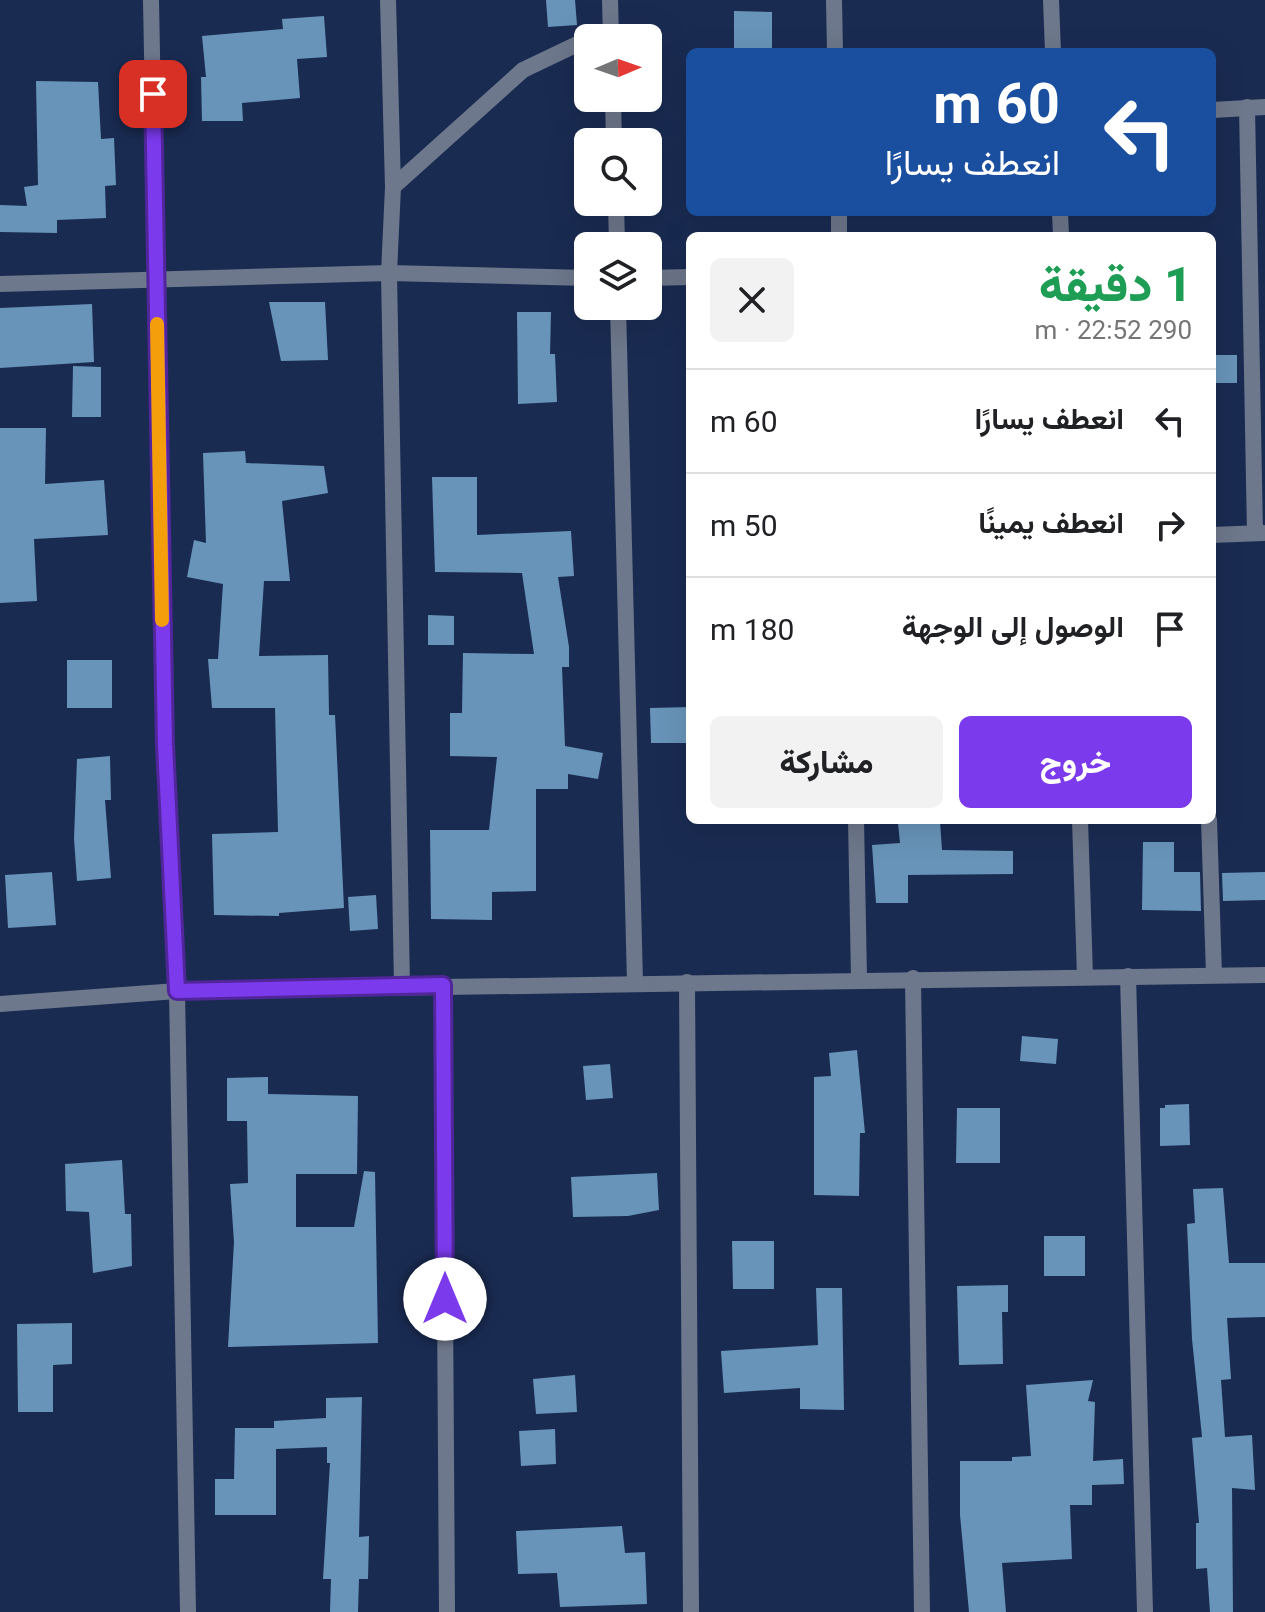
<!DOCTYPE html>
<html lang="ar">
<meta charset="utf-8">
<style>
body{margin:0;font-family:Roboto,Vazirmatn,sans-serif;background:#f2f2f2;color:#202124;direction:rtl;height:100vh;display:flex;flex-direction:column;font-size:30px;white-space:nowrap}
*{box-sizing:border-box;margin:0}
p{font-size:26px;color:#757577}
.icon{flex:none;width:44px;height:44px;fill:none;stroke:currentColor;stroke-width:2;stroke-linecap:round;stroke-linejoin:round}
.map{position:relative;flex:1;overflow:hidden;direction:ltr}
.panel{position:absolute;left:686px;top:232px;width:530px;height:592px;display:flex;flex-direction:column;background:#fff;border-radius:12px;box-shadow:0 8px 32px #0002;direction:rtl}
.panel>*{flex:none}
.banner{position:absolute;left:686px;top:48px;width:530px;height:168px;border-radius:12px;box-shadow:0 8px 32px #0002;direction:rtl;background:#1a4fa0;color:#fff;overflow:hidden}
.needle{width:52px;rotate:88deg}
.buttons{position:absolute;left:574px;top:24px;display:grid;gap:16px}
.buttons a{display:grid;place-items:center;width:88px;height:88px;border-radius:12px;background:#fff;box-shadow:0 8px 32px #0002;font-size:40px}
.pin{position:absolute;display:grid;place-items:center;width:68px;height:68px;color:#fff;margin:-34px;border-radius:16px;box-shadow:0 4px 12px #0006}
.me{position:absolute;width:88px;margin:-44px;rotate:0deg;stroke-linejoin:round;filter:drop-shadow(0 0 6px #0008)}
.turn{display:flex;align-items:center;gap:28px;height:168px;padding:0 24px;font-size:36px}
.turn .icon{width:104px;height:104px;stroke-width:2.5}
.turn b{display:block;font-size:56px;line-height:68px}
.round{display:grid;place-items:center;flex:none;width:84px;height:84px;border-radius:12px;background:#f2f2f2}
.headline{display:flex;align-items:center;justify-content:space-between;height:136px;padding:0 24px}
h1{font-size:48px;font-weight:800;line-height:60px;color:#1e9e55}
.primary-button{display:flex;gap:16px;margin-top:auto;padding:16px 24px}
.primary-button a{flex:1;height:92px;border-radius:12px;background:#7c3aed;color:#fff;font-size:32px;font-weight:800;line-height:92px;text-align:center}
.primary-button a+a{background:#f2f2f2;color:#202124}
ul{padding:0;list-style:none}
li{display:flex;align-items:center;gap:24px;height:104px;padding:0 24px;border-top:2px solid #e0e0e0}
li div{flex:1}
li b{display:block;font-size:30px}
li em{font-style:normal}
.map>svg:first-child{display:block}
.building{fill:#6894b9}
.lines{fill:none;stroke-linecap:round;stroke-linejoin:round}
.street{stroke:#6e788c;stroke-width:16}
.route-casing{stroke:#51269a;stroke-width:20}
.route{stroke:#7c3aed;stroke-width:14}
.slow{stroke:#f59e0b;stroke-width:14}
</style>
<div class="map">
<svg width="1265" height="1612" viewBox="0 0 1265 1612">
<rect width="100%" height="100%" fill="#1a2b52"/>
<g class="building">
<polygon points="546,0 575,0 577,25 548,27"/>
<polygon points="734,11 772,12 772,48 734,48"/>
<polygon points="324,16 327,57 297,59 300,98 242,103 243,121 202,121 201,77 206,77 202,36 283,29 282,19"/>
<polygon points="36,81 98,82 101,139 114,138 116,185 105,186 106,218 57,220 57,233 0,232 0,205 27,206 24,187 38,185"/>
<polygon points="269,302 325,302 328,360 281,361"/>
<polygon points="92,304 94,362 0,368 0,308"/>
<polygon points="517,312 551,312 550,354 555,354 557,402 518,404"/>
<rect x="1212" y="355" width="25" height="28"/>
<polygon points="73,366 101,367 101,417 72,417"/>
<polygon points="0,428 46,428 45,484 104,480 108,535 34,539 37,601 0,603"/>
<polygon points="245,451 246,463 324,466 328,493 282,501 290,581 264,581 259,656 328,655 329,715 335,715 344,908 279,913 279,916 214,915 212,834 278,832 275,708 212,708 208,659 218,659 223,584 187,577 194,540 206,543 203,453"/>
<polygon points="432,477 477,477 477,535 571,531 574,576 558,577 569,647 569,667 562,667 565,746 603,753 598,779 568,774 568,789 536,789 536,891 492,892 492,920 431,919 430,830 489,830 497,757 450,756 450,713 462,713 463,653 534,654 522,573 435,572"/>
<polygon points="428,615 454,616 454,645 428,645"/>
<rect x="67" y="660" width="45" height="48"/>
<polygon points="690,707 690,743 651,743 650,708"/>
<polygon points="110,756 111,800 105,800 111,878 77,881 74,839 77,759"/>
<polygon points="940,821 942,850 1013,851 1013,874 908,875 908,903 876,903 872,845 900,843 898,823"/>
<polygon points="1143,842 1174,842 1174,872 1200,872 1201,911 1142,910"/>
<polygon points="52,872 56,925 8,928 5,875"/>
<polygon points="1265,872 1265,900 1223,901 1222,873"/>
<polygon points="376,895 378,929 350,931 348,897"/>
<polygon points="1022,1036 1058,1039 1056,1064 1020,1061"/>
<polygon points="857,1050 865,1133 860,1133 859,1196 814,1195 814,1077 831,1076 829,1053"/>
<polygon points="610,1064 613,1098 586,1100 583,1066"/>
<polygon points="268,1077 268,1094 358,1096 357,1174 296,1174 296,1227 354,1227 364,1171 375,1172 378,1343 228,1347 234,1242 230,1184 248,1183 247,1121 227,1121 227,1078"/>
<polygon points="1189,1104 1190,1145 1160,1146 1160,1108 1165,1108 1165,1105"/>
<polygon points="957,1108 1000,1108 1000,1163 956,1163"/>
<polygon points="122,1160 125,1214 131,1214 132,1266 93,1273 89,1212 66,1211 65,1164"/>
<polygon points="657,1173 659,1210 628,1216 573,1217 571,1177"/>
<polygon points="1223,1188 1229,1263 1265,1263 1265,1317 1227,1318 1231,1379 1221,1380 1225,1437 1252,1435 1255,1490 1232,1488 1233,1612 1210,1612 1207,1568 1196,1569 1196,1523 1199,1523 1192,1438 1202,1437 1192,1339 1187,1224 1195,1223 1193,1189"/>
<rect x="1044" y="1236" width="41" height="40"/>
<polygon points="732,1241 774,1241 774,1289 733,1289"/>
<polygon points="1008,1285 1008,1312 1002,1312 1003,1364 959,1365 957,1286"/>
<polygon points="816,1288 842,1288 844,1410 800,1409 800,1388 724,1393 721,1351 818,1345"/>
<polygon points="72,1323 72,1364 53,1365 53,1412 18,1412 17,1324"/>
<polygon points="575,1375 577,1412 536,1414 533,1379"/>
<polygon points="1093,1380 1088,1401 1095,1402 1093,1461 1123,1459 1124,1484 1092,1485 1092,1505 1070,1505 1072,1559 1002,1563 1006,1612 969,1612 960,1515 960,1461 1012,1461 1012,1457 1031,1456 1026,1385"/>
<polygon points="362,1397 359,1537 369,1536 368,1579 359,1579 358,1612 330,1612 331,1579 323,1579 330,1463 327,1463 327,1447 276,1449 276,1515 215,1515 215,1479 234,1479 235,1428 274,1428 274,1421 326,1418 326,1398"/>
<polygon points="555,1429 556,1464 521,1466 519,1431"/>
<polygon points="622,1526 625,1553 645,1552 647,1604 560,1607 557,1573 518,1574 516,1531"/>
</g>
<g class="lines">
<g class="street">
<polyline points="151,0 165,745 177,991 188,1612"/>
<polyline points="388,0 393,187 389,273 402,986"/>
<polyline points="610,0 611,38"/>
<polyline points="834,0 835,52"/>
<polyline points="1051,0 1053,52"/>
<polyline points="613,98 614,142"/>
<polyline points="1247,107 1255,533"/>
<polyline points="1212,110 1265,107"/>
<polyline points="393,187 523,70 588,39"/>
<polyline points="616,202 617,246"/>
<polyline points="839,212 839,236"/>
<polyline points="1060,212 1061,236"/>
<polyline points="648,278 690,277"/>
<polyline points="0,284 389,273 588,278"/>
<polyline points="618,306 635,983"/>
<polyline points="1212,535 1263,533"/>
<polyline points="856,820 859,979"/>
<polyline points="1080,820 1085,976"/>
<polyline points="1209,820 1214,975"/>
<polyline points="1128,976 1145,1612"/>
<polyline points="913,978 922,1612"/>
<polyline points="687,982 691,1612"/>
<polyline points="443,985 447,1612"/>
<polyline points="0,1004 177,991 1265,975"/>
</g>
</g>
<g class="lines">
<g class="route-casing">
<polyline id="route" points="153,94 165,745 177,991 443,985 445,1299"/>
</g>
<use href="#route" class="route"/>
<polyline class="slow" points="157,324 162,620"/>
</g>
</svg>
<div class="buttons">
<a><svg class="needle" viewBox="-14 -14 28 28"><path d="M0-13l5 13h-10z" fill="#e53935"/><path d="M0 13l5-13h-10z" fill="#757577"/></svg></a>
<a><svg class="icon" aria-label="search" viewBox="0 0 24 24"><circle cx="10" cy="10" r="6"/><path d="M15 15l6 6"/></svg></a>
<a><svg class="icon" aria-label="layers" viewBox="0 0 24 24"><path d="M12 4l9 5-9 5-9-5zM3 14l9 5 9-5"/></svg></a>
</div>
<div class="pin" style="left:153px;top:94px;background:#d93025"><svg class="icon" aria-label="arrive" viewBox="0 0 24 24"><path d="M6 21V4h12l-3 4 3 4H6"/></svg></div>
<svg class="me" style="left:445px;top:1299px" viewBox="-20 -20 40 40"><circle r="19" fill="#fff"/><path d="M0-13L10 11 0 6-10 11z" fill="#7c3aed"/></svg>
<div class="banner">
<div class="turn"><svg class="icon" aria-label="left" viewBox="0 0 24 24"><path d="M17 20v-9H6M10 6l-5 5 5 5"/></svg><div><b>60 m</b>انعطف يسارًا</div></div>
</div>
<section class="panel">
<div class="headline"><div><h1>1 دقيقة</h1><p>290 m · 22:52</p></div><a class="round"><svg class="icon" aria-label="close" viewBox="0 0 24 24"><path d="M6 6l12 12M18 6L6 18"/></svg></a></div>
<ul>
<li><svg class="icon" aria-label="left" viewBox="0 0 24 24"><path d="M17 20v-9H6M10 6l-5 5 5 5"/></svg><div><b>انعطف يسارًا</b></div><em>60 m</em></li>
<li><svg class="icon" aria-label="right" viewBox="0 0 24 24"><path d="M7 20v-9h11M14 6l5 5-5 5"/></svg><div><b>انعطف يمينًا</b></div><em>50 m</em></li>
<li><svg class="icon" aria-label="arrive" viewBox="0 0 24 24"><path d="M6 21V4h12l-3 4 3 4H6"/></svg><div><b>الوصول إلى الوجهة</b></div><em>180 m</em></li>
</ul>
<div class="primary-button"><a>خروج</a><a>مشاركة</a></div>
</section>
</div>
